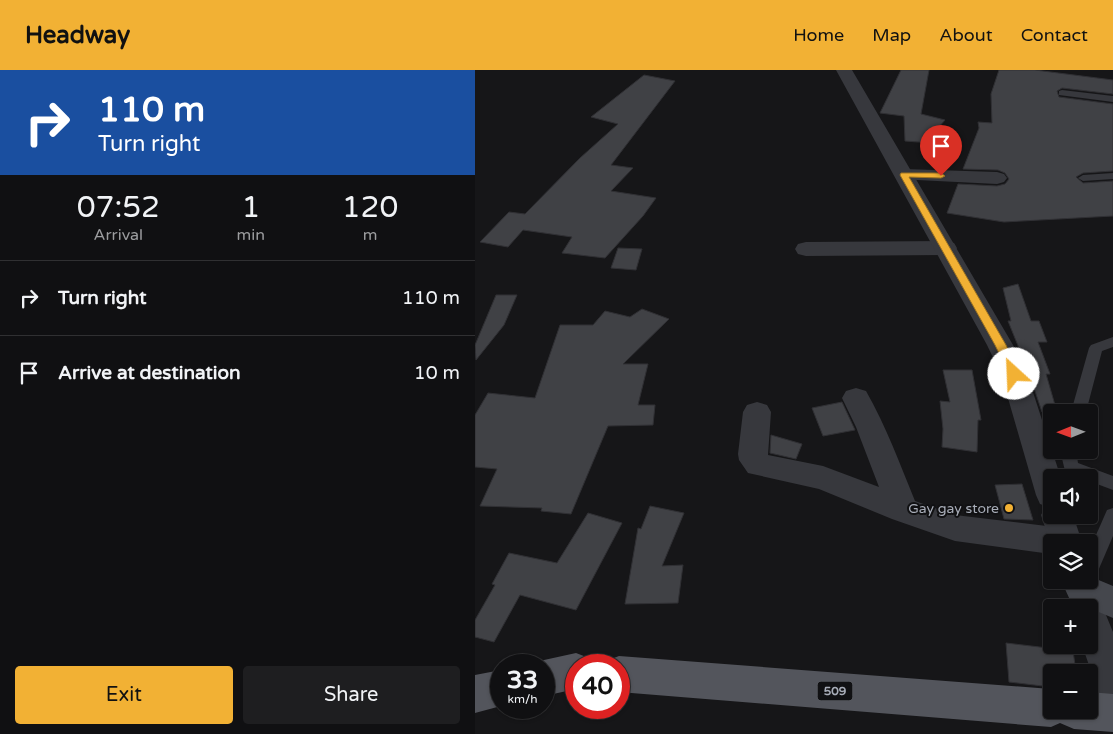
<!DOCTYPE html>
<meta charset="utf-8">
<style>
body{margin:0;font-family:"Varela Round",sans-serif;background:#1e1e20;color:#f1f3f6;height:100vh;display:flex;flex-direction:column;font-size:19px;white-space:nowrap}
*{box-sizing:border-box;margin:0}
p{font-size:16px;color:#9c9d9f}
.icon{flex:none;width:28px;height:28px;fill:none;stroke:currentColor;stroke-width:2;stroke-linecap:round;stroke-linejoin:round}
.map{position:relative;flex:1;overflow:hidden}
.sheet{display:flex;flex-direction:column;background:#101012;width:475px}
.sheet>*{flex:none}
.banner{background:#1a4fa0;color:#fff;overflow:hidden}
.needle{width:32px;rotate:269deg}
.tools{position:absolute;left:568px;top:334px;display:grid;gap:10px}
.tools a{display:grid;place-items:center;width:55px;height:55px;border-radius:5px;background:#101012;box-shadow:0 1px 4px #0004,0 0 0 1px #303032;font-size:25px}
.speed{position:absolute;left:15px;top:584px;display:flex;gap:10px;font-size:25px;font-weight:700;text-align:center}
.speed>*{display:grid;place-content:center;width:65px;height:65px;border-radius:50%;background:#101012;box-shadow:0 1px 4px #0004,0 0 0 1px #303032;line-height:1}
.speed small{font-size:12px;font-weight:400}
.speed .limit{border:8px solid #d22;background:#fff;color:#111}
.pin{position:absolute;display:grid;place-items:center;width:42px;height:42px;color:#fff;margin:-51px -21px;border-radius:50% 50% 50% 0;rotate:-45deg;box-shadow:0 0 5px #0007}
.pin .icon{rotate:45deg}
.me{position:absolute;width:55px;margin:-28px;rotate:335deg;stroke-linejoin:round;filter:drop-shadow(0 0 4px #0008)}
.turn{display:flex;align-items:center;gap:18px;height:105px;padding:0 15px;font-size:22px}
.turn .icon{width:65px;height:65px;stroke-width:2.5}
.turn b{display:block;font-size:35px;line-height:42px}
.eta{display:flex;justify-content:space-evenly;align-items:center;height:85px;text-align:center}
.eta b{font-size:30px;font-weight:600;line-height:35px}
.button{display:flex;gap:10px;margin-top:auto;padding:10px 15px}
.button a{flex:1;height:58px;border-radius:5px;background:#f2b134;color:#111;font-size:20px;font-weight:600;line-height:58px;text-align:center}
.button a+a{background:#1e1e20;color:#f1f3f6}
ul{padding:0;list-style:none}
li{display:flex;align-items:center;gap:15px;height:75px;padding:0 15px;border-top:1px solid #303032}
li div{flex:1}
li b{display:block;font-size:19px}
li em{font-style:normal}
header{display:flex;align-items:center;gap:30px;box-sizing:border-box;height:70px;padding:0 25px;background:#f2b134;color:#111}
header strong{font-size:24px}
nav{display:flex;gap:28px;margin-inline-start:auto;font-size:18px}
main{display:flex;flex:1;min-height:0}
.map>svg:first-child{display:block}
.building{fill:#404145;stroke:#303034}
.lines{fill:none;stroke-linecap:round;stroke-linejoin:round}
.service{fill:#37383d;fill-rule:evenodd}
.minor{fill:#37383d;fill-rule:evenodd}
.tertiary{fill:#37383d;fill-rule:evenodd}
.secondary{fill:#45474d;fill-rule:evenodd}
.primary{fill:#53555c;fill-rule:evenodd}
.route{fill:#f2b134;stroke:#9d7322}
.poi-dot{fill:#f2b134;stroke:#111113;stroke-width:2}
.labels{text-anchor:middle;stroke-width:4;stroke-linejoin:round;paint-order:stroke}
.shield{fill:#111113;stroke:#7b7e86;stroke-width:1}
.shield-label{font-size:12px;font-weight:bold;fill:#a8adb8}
.poi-label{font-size:14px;fill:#a8adb8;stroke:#111113;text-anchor:end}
</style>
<header>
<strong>Headway</strong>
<nav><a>Home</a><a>Map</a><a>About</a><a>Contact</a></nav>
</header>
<main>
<section class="sheet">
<div class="banner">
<div class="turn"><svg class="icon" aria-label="right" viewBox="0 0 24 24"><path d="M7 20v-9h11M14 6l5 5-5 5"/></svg><div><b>110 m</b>Turn right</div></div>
</div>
<div class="eta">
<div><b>07:52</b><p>Arrival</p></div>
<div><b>1</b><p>min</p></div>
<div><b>120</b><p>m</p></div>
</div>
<ul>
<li><svg class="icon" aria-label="right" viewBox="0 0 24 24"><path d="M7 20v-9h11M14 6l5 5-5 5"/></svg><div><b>Turn right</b></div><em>110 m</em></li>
<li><svg class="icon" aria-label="arrive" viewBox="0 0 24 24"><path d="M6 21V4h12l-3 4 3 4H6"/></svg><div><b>Arrive at destination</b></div><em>10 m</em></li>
</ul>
<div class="button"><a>Exit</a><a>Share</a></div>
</section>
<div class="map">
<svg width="638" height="664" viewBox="0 0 638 664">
<rect width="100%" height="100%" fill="#161618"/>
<g class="building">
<polygon points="426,0 454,0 446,44 470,50 457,65 457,73 430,71 429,46 405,43"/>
<polygon points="524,0 560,0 638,10 638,24 587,18 582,21 584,27 638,34 638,101 608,103 601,107 608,113 638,111 638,146 529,152 472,143 483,114 522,116 530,114 534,109 530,103 523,100 488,99 504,58 503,52 517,53 516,24"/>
<polygon points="169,5 200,11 136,95 158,98 136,121 181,128 168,146 130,188 87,183 97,167 48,160 33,177 5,172 34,142 50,144 105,88 143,54 116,47"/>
<polygon points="143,178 167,179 161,200 136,198"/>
<polygon points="543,214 556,251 564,251 572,272 563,272 575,304 571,304 582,342 567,342 554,303 533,251 536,251 528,218"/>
<polygon points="21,225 42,225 29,255 1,290 0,275"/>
<polygon points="167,239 194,249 148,294 173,294 163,335 180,335 178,355 133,356 96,444 66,441 67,438 5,436 22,399 0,397 0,345 13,323 60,328 85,255 118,255 130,241 155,247"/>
<polygon points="468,300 497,300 506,350 503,350 502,382 467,377 468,359 465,331 475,332"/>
<polygon points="367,332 380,360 348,366 337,338"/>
<polygon points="296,365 327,374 321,389 295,383"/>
<polygon points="547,414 558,450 529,449 520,415"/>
<polygon points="175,436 209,443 187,496 208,495 203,533 150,534 163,458 166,459"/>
<polygon points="113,443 147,453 101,540 45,525 19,572 0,567 0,550 20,515 17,514 34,483 82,493"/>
<polygon points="531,573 598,581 601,602 576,602 576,617 534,612"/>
</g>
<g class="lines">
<g class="service">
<polygon points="587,20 638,26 638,32 584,25 584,21"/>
<polygon points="638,103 638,109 608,111 603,108 608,105"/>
<polygon points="638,267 638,277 627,281 611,342 596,342 614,278 616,275"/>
<polygon points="585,380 601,380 603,393 638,406 638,420 614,411 614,408 606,408 590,401"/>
<polygon points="638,438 638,466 620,508 614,510 614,481 632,440"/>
</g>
<g class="minor">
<polygon points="429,99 522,102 529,104 532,108 529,112 522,114 422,109 419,105 422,101"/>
<polygon points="471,171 479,173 482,178 479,183 471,185 331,186 323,184 320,179 323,174 331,172"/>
<path d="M381 318 391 321C411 356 425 394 440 431L480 445 588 458 599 462 604 472H576V484L480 471 417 449 344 419 273 403 264 390 263 384 268 342 272 335 282 332 292 335 296 342 293 385 348 396 404 417 381 357 367 328 371 321Z"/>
</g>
<g class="tertiary">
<polygon points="361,0 377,0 538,275 552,304 586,408 576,408 576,445 598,445 607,472 576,472 576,475 566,445 571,436 565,434 561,425 526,304 512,275"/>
<polygon points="614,528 626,533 638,562 638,632 625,627 607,575 614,575 614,538 599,538 602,533"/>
</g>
<polygon class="secondary" points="614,506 638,516 638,548 595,530 590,519 594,510 614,510"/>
<g class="primary">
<polygon points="101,583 114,588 117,595 101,595 101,619 69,626 69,595 56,595 69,590"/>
<polygon points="144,586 576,619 576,640 614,640 614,622 638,624 638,662 599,659 585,653 576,657 144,622 144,595 129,595 131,591"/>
<polygon points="26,600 26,636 0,643 0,605"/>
</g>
</g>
<polygon class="route" points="426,103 466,103 470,106 466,108 434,107 531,275 545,304 543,307 535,307 534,304 520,275 425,105"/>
<circle class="poi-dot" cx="534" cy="438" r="5"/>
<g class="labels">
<rect class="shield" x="342.5" y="611.5" width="35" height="19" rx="4"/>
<g class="shield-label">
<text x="360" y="625">509</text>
</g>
<g class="poi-label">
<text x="524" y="443">Gay gay store</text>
</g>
</g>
</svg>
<div class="tools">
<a><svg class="needle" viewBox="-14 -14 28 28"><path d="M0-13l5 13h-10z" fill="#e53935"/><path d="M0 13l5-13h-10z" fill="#9c9d9f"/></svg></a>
<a><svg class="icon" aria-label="sound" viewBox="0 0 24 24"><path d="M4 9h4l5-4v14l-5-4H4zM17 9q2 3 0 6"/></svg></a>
<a><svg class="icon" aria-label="layers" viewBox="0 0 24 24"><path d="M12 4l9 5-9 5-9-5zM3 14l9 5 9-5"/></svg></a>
<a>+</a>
<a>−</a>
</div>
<div class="speed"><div>33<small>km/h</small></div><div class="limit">40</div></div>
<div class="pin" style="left:466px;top:106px;background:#d93025"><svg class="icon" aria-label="arrive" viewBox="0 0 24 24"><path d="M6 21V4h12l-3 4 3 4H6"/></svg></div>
<svg class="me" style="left:539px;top:304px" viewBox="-20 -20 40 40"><circle r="19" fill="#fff"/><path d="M0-13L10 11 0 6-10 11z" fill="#f2b134"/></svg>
</div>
</main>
